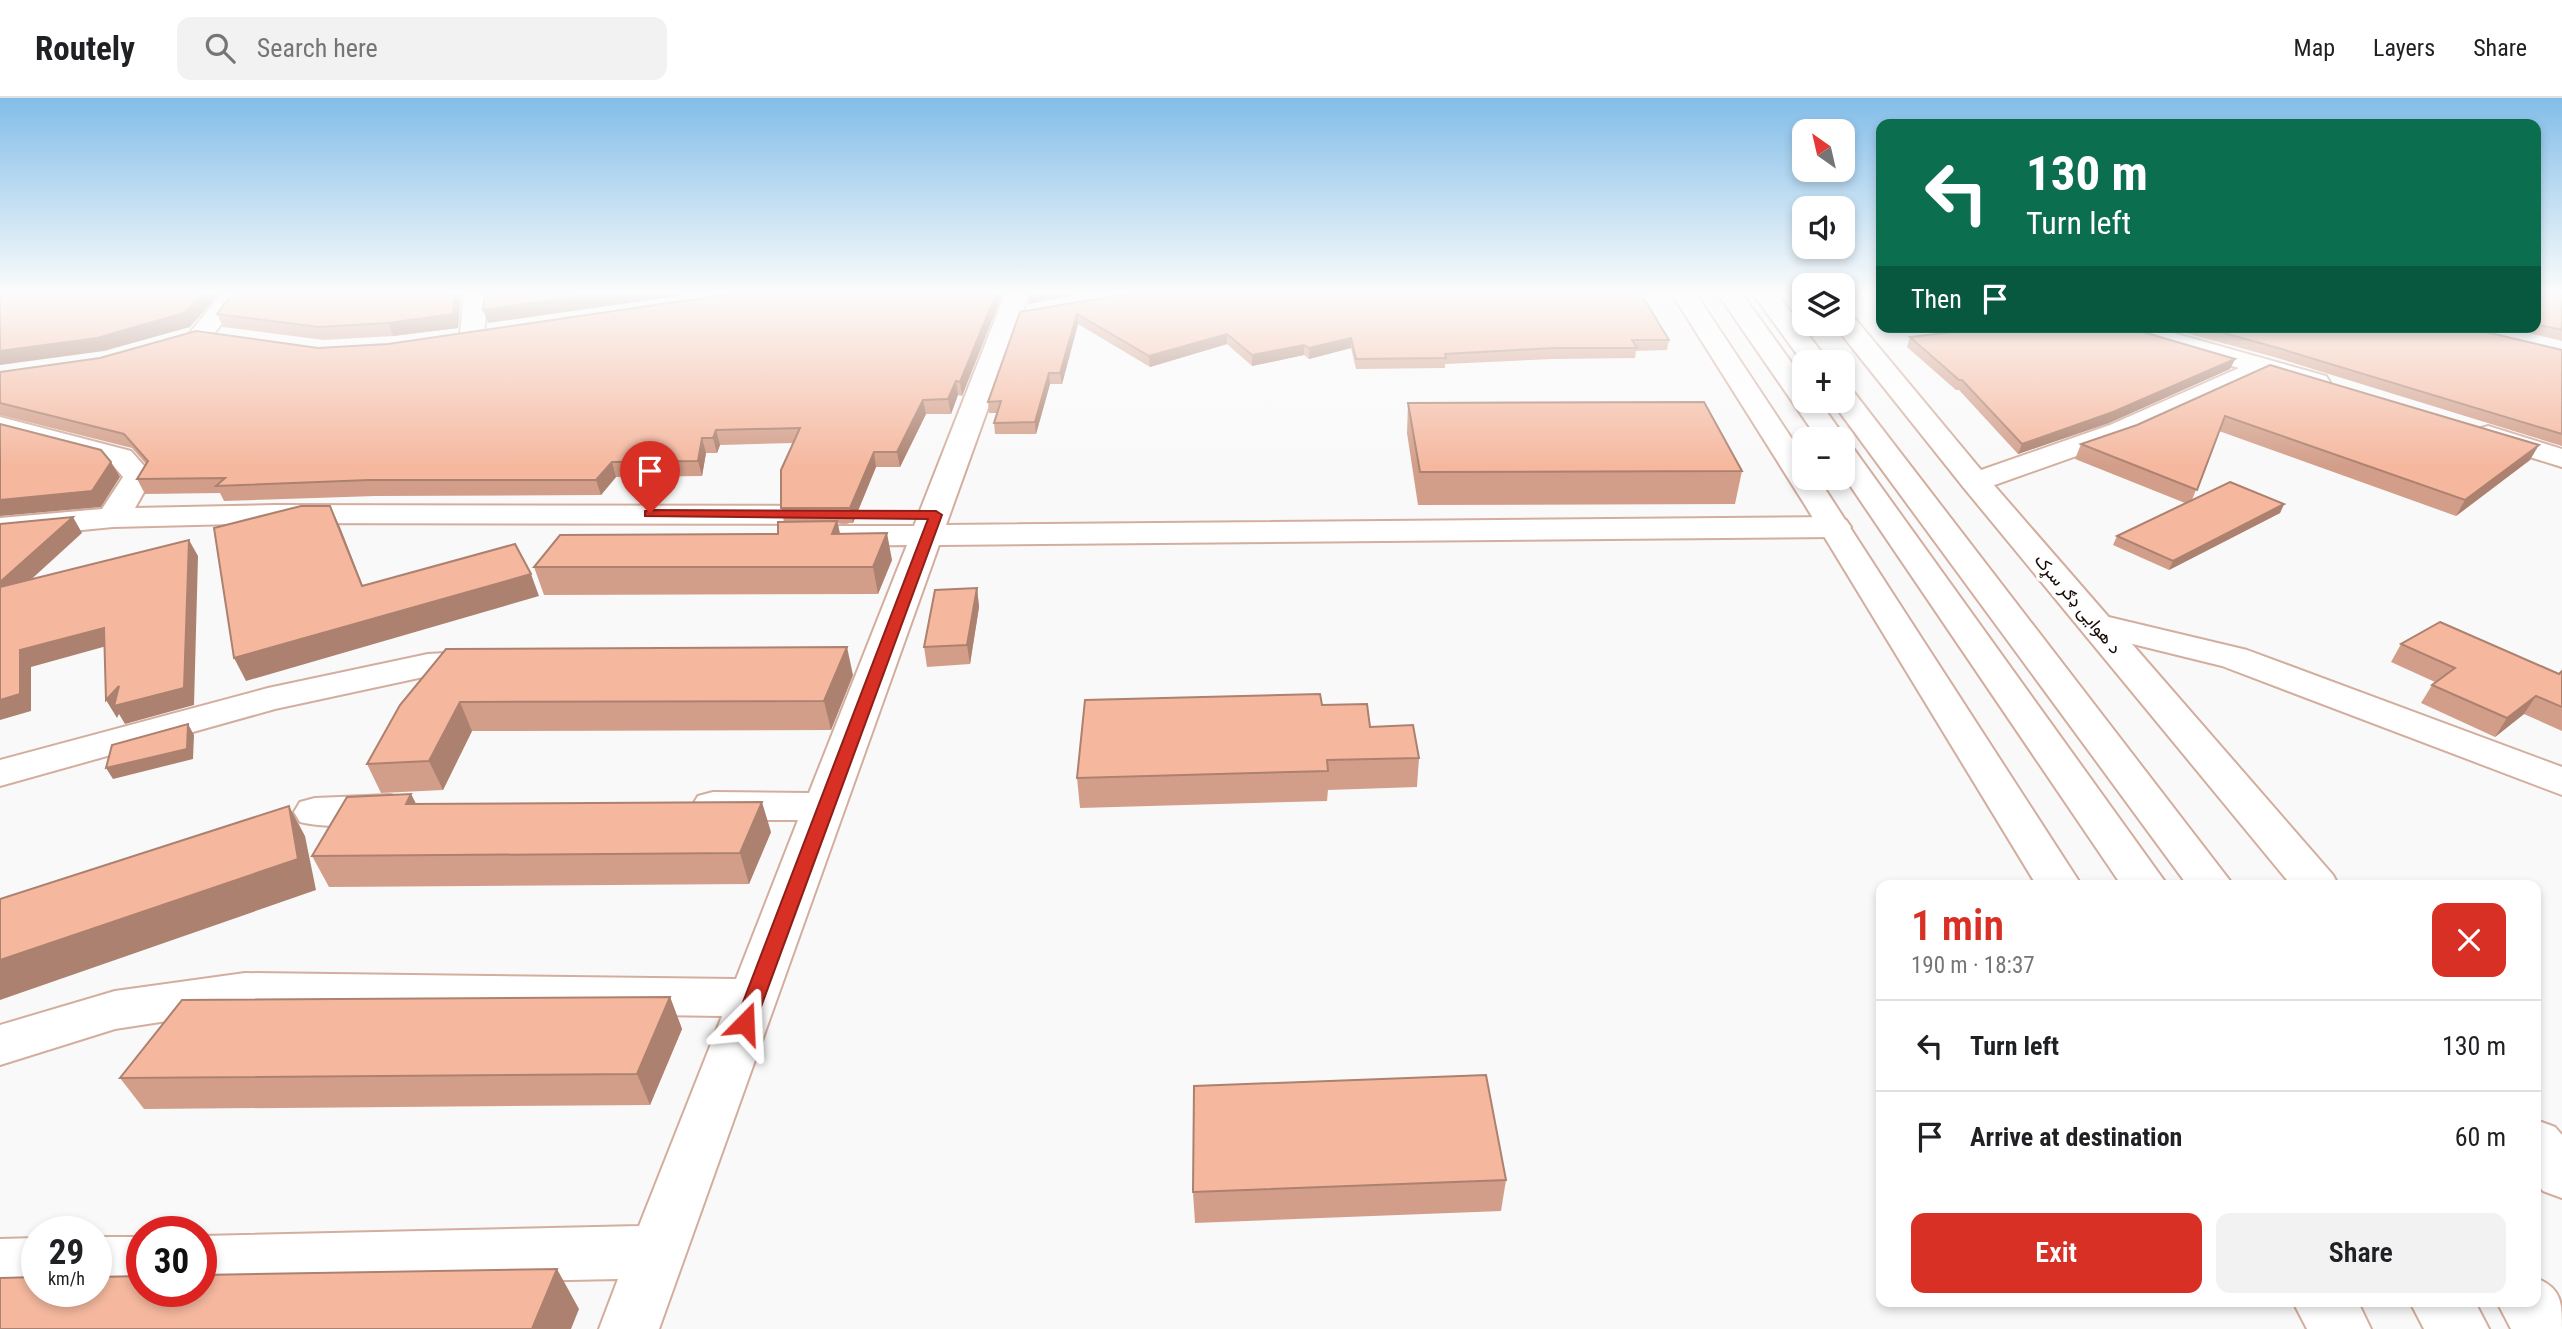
<!DOCTYPE html>
<meta charset="utf-8">
<style>
body{margin:0;font-family:"Roboto Condensed",Vazirmatn,sans-serif;background:#f2f2f2;color:#202124;height:100vh;display:flex;flex-direction:column;font-size:26px;white-space:nowrap}
*{box-sizing:border-box;margin:0}
p{font-size:23px;color:#757577}
.icon{flex:none;width:38px;height:38px;fill:none;stroke:currentColor;stroke-width:2;stroke-linecap:round;stroke-linejoin:round}
.map{position:relative;flex:1;overflow:hidden}
.side{position:absolute;left:1876px;top:782px;width:665px;height:427px;display:flex;flex-direction:column;background:#fff;border-radius:14px;box-shadow:0 4px 10px #0003}
.side>*{flex:none}
.banner{position:absolute;left:1876px;top:21px;width:665px;height:214px;border-radius:14px;box-shadow:0 4px 10px #0003;background:#0b6e4f;color:#fff;overflow:hidden}
.needle{width:46px;rotate:326deg}
.fabs{position:absolute;left:1792px;top:21px;display:grid;gap:14px}
.fabs a{display:grid;place-items:center;width:63px;height:63px;border-radius:14px;background:#fff;box-shadow:0 4px 10px #0003;font-size:35px}
.speed{position:absolute;left:21px;top:1118px;display:flex;gap:14px;font-size:35px;font-weight:700;text-align:center}
.speed>*{display:grid;place-content:center;width:91px;height:91px;border-radius:50%;background:#fff;box-shadow:0 4px 10px #0003;line-height:1}
.speed small{font-size:18px;font-weight:400}
.speed .limit{border:10px solid #d22;background:#fff;color:#111}
.pin{position:absolute;display:grid;place-items:center;width:60px;height:60px;color:#fff;margin:-72px -30px;border-radius:50% 50% 50% 0;rotate:-45deg;box-shadow:0 0 7px #0007}
.pin .icon{rotate:45deg}
.me{position:absolute;width:77px;margin:-38px;rotate:21deg;stroke-linejoin:round;filter:drop-shadow(0 0 5px #0008)}
.turn{display:flex;align-items:center;gap:24px;height:147px;padding:0 35px;font-size:32px}
.turn .icon{width:91px;height:91px;stroke-width:2.5}
.turn b{display:block;font-size:49px;line-height:60px}
.then{display:flex;align-items:center;height:66px;padding:0 35px;background:#0003;gap:14px;font-size:26px}
.round{display:grid;place-items:center;flex:none;width:74px;height:74px;border-radius:14px;background:#f2f2f2}
.head{display:flex;align-items:center;justify-content:space-between;height:119px;padding:0 35px}
h1{font-size:42px;font-weight:600;line-height:52px;color:#d93025}
.cta{display:flex;gap:14px;margin-top:auto;padding:14px 35px}
.cta a{flex:1;height:80px;border-radius:14px;background:#d93025;color:#fff;font-size:28px;font-weight:600;line-height:80px;text-align:center}
.cta a+a{background:#f2f2f2;color:#202124}
ul{padding:0;list-style:none}
li{display:flex;align-items:center;gap:21px;height:91px;padding:0 35px;border-top:2px solid #e0e0e0}
li div{flex:1}
li b{display:block;font-size:26px}
li em{font-style:normal}
header{display:flex;align-items:center;gap:42px;box-sizing:border-box;height:98px;padding:0 35px;background:#fff;border-bottom:2px solid #e0e0e0}
header strong{font-size:33px}
nav{display:flex;gap:38px;margin-inline-start:auto;font-size:24px}
.search{width:490px;height:63px;background:#f2f2f2;display:flex;align-items:center;gap:18px;box-sizing:border-box;padding:0 24px;border-radius:14px;color:#757577;font-size:26px}
.map>svg:first-child{display:block}
.lines{fill:none;stroke-linecap:round;stroke-linejoin:round}
.minor-casing{stroke:#d3ae9e;stroke-width:4}
.major-casing{stroke:#d3ae9e;stroke-width:4}
.minor{fill:#fff;fill-rule:evenodd}
.major{fill:#fff;fill-rule:evenodd}
.wall{fill:#d39e89}
.shaded-wall{fill:#ac816f}
.building{fill:#f5b89f;stroke:#ac816f;stroke-width:2}
.route{fill:#d93025;stroke:#8d1f18;stroke-width:2}
.labels{text-anchor:middle;stroke-width:7;stroke-linejoin:round;paint-order:stroke}
.street-label{font-size:18px;fill:#180b07;stroke:#fff}
</style>
<header>
<strong>Routely</strong>
<div class="search"><svg class="icon" aria-label="search" viewBox="0 0 24 24"><circle cx="10" cy="10" r="6"/><path d="M15 15l6 6"/></svg>Search here</div>
<nav><a>Map</a><a>Layers</a><a>Share</a></nav>
</header>
<div class="map">
<svg width="2562" height="1231" viewBox="0 0 2562 1231">
<rect width="100%" height="100%" fill="#f9f9f9"/>
<g class="lines">
<g class="minor-casing">
<g id="minor">
<polygon points="221,196 245,196 210,241 201,243 192,241 189,236"/>
<polygon points="464,196 488,196 484,236 481,241 472,243 463,241 460,236"/>
<polygon points="1005,196 1029,196 946,427 1835,419 1846,422 1851,429 1846,436 1835,439 939,447 659,1231 599,1231 618,1181 201,1190 201,1138 639,1128 722,918 245,911 115,931 0,967 0,927 115,893 245,875 736,881 798,722 713,722 698,718 692,708 698,698 713,694 809,695 907,447 835,448 824,445 819,438 824,431 835,428 914,428"/>
<polygon points="2112,229 2152,229 2326,278 2330,284 2326,290 2317,292 2265,277 2130,339 1986,390 1975,393 1964,390 1960,384 1964,378 2110,327 2239,270 2115,234"/>
<polygon points="0,319 131,353 153,378 135,410 274,407 836,408 847,410 852,417 847,424 836,426 274,425 113,429 0,440 0,420 102,411 123,379 111,365 0,336"/>
<polygon points="2488,328 2562,351 2562,369 2478,343 2474,337 2478,331"/>
<polygon points="2096,516 2247,552 2562,669 2562,697 2222,568 2084,534 2078,527 2084,520"/>
<polygon points="484,553 497,556 502,564 497,572 428,578 275,611 0,688 0,662 268,590 428,556"/>
<path d="M390 697 405 701 411 711 405 721C377 728 328 731 300 724L294 714 300 704 315 700Z"/>
<polygon points="96,1139 142,1139 142,1191 96,1193"/>
<polygon points="37,1140 37,1194 0,1195 0,1141"/>
</g>
</g>
<g class="major-casing">
<g id="major">
<polygon points="1672,196 1696,196 1804,359 1804,380 1818,380 2082,788 2037,788 1805,407"/>
<polygon points="1718,196 1742,196 1804,282 1804,303 1819,303 1846,341 1843,346 1843,341 1818,341"/>
<polygon points="1753,196 1777,196 1829,264 1804,266"/>
<polygon points="1843,215 1852,217 1986,378 2333,777 2339,788 2292,788 1964,390 1834,227 1843,226"/>
<polygon points="1843,291 1853,293 2234,788 2188,788 1833,305 1832,303 1843,303"/>
<polygon points="1843,347 1853,350 2168,788 2122,788 1843,377"/>
<polygon points="2536,1022 2555,1029 2562,1037 2562,1100 2543,1093 2536,1084"/>
<path d="M2536 1180C2562 1190 2562 1205 2562 1231H2511L2497 1204H2536Z"/>
<polygon points="2293,1204 2358,1204 2371,1231 2307,1231"/>
<polygon points="2410,1204 2475,1204 2489,1231 2424,1231"/>
</g>
</g>
<use href="#minor" class="minor"/>
<use href="#major" class="major"/>
</g>
<g class="wall">
<polygon points="232,196 461,196 458,230 393,238 324,242 223,229 217,216"/>
<polygon points="1127,196 1645,196 1644,200 1669,242 1667,252 1636,253 1635,260 1552,261 1445,266 1445,270 1356,271 1351,250 1309,261 1304,257 1252,268 1227,246 1150,269 1078,226 1062,286 1050,286 1036,336 995,336 994,325 997,315 989,315 988,304 1020,214"/>
<polygon points="2536,196 2562,196 2562,243 2504,229 2536,229"/>
<polygon points="1002,197 962,298 958,297 951,316 926,316 900,369 876,369 853,425 838,425 840,436 892,462 878,496 544,497 534,469 778,436 784,424 781,410 794,345 720,347 717,355 706,355 702,378 616,379 601,397 375,398 224,403 220,395 145,396 137,381 146,366 132,350 0,317 0,274 318,250 388,246"/>
<polygon points="1955,229 2126,229 2235,261 2230,271 2109,325 2018,356 1959,292 1956,292 1907,249 1910,239 1966,233"/>
<polygon points="2163,229 2465,229 2562,252 2562,348 2274,259"/>
<polygon points="2270,267 2530,362 2456,418 2219,333 2192,402 2284,406 2280,415 2169,472 2113,447 2117,438 2185,405 2075,361 2081,346 2137,327"/>
<polygon points="1408,305 1742,373 1735,406 1418,407 1407,335"/>
<polygon points="977,490 979,509 970,566 927,569 924,549"/>
<polygon points="2401,546 2559,576 2562,573 2562,633 2524,616 2495,639 2421,605 2432,587 2435,584 2391,564"/>
<polygon points="853,577 831,632 472,633 443,692 381,695 367,666 400,607"/>
<polygon points="1322,607 1370,629 1419,660 1417,689 1328,692 1327,703 1080,710 1077,680"/>
<polygon points="411,696 416,706 771,734 749,786 329,789 312,758"/>
<polygon points="670,899 682,931 650,1007 144,1011 120,980"/>
<polygon points="1506,1082 1501,1113 1195,1125 1193,1094"/>
</g>
<g class="shaded-wall">
<polygon points="202,196 219,196 190,229 104,253 0,267 0,253"/>
<polygon points="455,196 461,196 458,230 393,238 388,225"/>
<polygon points="597,196 691,196 488,225 483,212"/>
<polygon points="996,196 1002,197 962,298 960,284"/>
<polygon points="1028,196 1081,196 1029,206"/>
<polygon points="1077,216 1078,226 1062,286 1060,275"/>
<polygon points="1227,236 1227,246 1150,269 1149,258"/>
<polygon points="1351,240 1351,250 1309,261 1309,250"/>
<polygon points="1304,247 1304,257 1252,268 1252,257"/>
<polygon points="2235,261 2230,271 2109,325 2018,356 2022,346"/>
<polygon points="1049,275 1050,286 1036,336 1035,324"/>
<polygon points="956,283 958,297 951,316 948,301"/>
<polygon points="923,302 926,316 900,369 897,354"/>
<polygon points="716,332 720,347 717,355 713,340"/>
<polygon points="702,340 706,355 702,378 698,363"/>
<polygon points="2539,347 2530,362 2456,418 2465,402"/>
<polygon points="874,354 876,369 853,425 850,410"/>
<polygon points="111,364 120,379 101,409 0,418 0,402"/>
<polygon points="612,364 616,379 601,397 596,382"/>
<polygon points="2284,406 2280,415 2169,472 2173,463"/>
<polygon points="330,408 340,429 372,511 362,488"/>
<polygon points="73,419 82,435 2,508 0,505 0,484"/>
<polygon points="837,423 843,450 832,436"/>
<polygon points="887,435 892,462 878,496 873,469"/>
<polygon points="189,442 198,458 194,607 125,626 119,616 117,620 106,602"/>
<polygon points="531,476 539,498 246,583 234,560"/>
<polygon points="977,490 979,509 970,566 967,547"/>
<polygon points="104,530 114,546 31,569 31,613 0,622 0,602 20,552"/>
<polygon points="847,549 853,577 831,632 824,603"/>
<polygon points="2536,598 2524,616 2495,639 2507,620"/>
<polygon points="460,604 472,633 443,692 429,663"/>
<polygon points="188,626 194,637 193,661 113,681 106,670"/>
<polygon points="411,696 426,726 406,706"/>
<polygon points="762,704 771,734 749,786 740,755"/>
<polygon points="289,708 305,738 316,792 0,902 0,862"/>
<polygon points="670,899 682,931 650,1007 637,976"/>
<polygon points="557,1171 579,1211 571,1231 532,1231"/>
</g>
<g class="building">
<polygon points="0,196 202,196 184,215 97,240 0,253"/>
<polygon points="232,196 455,196 453,216 388,225 318,229 217,216"/>
<polygon points="485,196 597,196 483,212"/>
<polygon points="730,196 996,196 960,284 956,283 948,301 923,302 897,354 874,354 850,410 781,410 781,372 800,330 716,332 713,340 702,340 698,363 612,364 596,382 369,382 216,388 225,380 137,381 148,363 124,336 0,305 0,274 100,260 196,233 318,250 388,246"/>
<polygon points="1127,196 1641,196 1669,242 1632,242 1637,250 1554,250 1445,256 1446,260 1356,261 1351,240 1309,250 1304,247 1252,257 1227,236 1149,258 1077,216 1060,275 1049,275 1035,324 994,325 1001,303 988,304 1020,214"/>
<polygon points="2536,196 2562,196 2562,232 2536,226"/>
<polygon points="1986,229 2126,229 2235,261 2113,314 2022,346 1962,282 1959,282 1910,239 1989,230"/>
<polygon points="2202,229 2465,229 2562,252 2562,336 2278,250"/>
<polygon points="2270,267 2539,347 2465,402 2225,318 2197,392 2081,346 2137,327"/>
<polygon points="1704,304 1742,373 1420,374 1408,305"/>
<polygon points="0,326 101,352 111,364 92,393 0,402"/>
<polygon points="2230,384 2284,406 2173,463 2117,438"/>
<polygon points="301,408 330,408 362,488 515,446 531,476 234,560 214,430"/>
<polygon points="73,419 0,484 0,426"/>
<polygon points="837,423 832,436 887,435 873,469 534,469 560,437 778,436 778,424"/>
<polygon points="189,442 184,590 114,608 119,588 106,602 104,530 20,552 20,596 0,602 0,489"/>
<polygon points="977,490 967,547 924,549 935,492"/>
<polygon points="2440,524 2559,576 2562,573 2562,609 2536,598 2507,620 2432,587 2455,570 2401,546"/>
<polygon points="847,549 824,603 460,604 429,663 367,666 400,607 446,551"/>
<polygon points="1320,596 1322,607 1367,606 1370,629 1413,627 1419,660 1327,662 1328,673 1077,680 1085,602"/>
<polygon points="188,626 187,651 106,670 112,647"/>
<polygon points="411,696 406,706 762,704 740,755 312,758 347,699"/>
<polygon points="289,708 298,761 0,862 0,801"/>
<polygon points="670,899 637,976 120,980 182,902"/>
<polygon points="1486,977 1506,1082 1193,1094 1194,988"/>
<polygon points="557,1171 532,1231 0,1231 0,1180 37,1179 37,1194 96,1194 96,1179 142,1178 142,1194 201,1194 201,1177"/>
</g>
<linearGradient id="sky" x2="0" y2="1"><stop stop-color="#82bde8"/><stop offset="0.53" stop-color="#fcfcfc"/><stop offset="1" stop-color="#fcfcfc" stop-opacity="0"/></linearGradient>
<rect width="2562" height="368" fill="url(#sky)"/>
<polygon class="route" points="650,412 936,413 942,417 755,925 752,931 745,933 738,931 735,925 928,421 645,418 645,413"/>
<g class="labels">
<g class="street-label">
<text transform="translate(2078 506) rotate(50)" y="6">د هوایی ډګر سړک</text>
</g>
</g>
</svg>
<div class="fabs">
<a><svg class="needle" viewBox="-14 -14 28 28"><path d="M0-13l5 13h-10z" fill="#e53935"/><path d="M0 13l5-13h-10z" fill="#757577"/></svg></a>
<a><svg class="icon" aria-label="sound" viewBox="0 0 24 24"><path d="M4 9h4l5-4v14l-5-4H4zM17 9q2 3 0 6"/></svg></a>
<a><svg class="icon" aria-label="layers" viewBox="0 0 24 24"><path d="M12 4l9 5-9 5-9-5zM3 14l9 5 9-5"/></svg></a>
<a>+</a>
<a>−</a>
</div>
<div class="speed"><div>29<small>km/h</small></div><div class="limit">30</div></div>
<div class="pin" style="left:650px;top:415px;background:#d93025"><svg class="icon" aria-label="arrive" viewBox="0 0 24 24"><path d="M6 21V4h12l-3 4 3 4H6"/></svg></div>
<svg class="me" style="left:745px;top:925px" viewBox="-20 -20 40 40"><path d="M0-17L14 15 0 8-14 15z" fill="#d93025" stroke="#fff" stroke-width="4"/></svg>
<div class="banner">
<div class="turn"><svg class="icon" aria-label="left" viewBox="0 0 24 24"><path d="M17 20v-9H6M10 6l-5 5 5 5"/></svg><div><b>130 m</b>Turn left</div></div>
<div class="then">Then<svg class="icon" aria-label="arrive" viewBox="0 0 24 24"><path d="M6 21V4h12l-3 4 3 4H6"/></svg></div>
</div>
<section class="side">
<div class="head"><div><h1>1 min</h1><p>190 m · 18:37</p></div><a class="round" style="background:#d93025;color:#fff"><svg class="icon" aria-label="close" viewBox="0 0 24 24"><path d="M6 6l12 12M18 6L6 18"/></svg></a></div>
<ul>
<li><svg class="icon" aria-label="left" viewBox="0 0 24 24"><path d="M17 20v-9H6M10 6l-5 5 5 5"/></svg><div><b>Turn left</b></div><em>130 m</em></li>
<li><svg class="icon" aria-label="arrive" viewBox="0 0 24 24"><path d="M6 21V4h12l-3 4 3 4H6"/></svg><div><b>Arrive at destination</b></div><em>60 m</em></li>
</ul>
<div class="cta"><a>Exit</a><a>Share</a></div>
</section>
</div>
